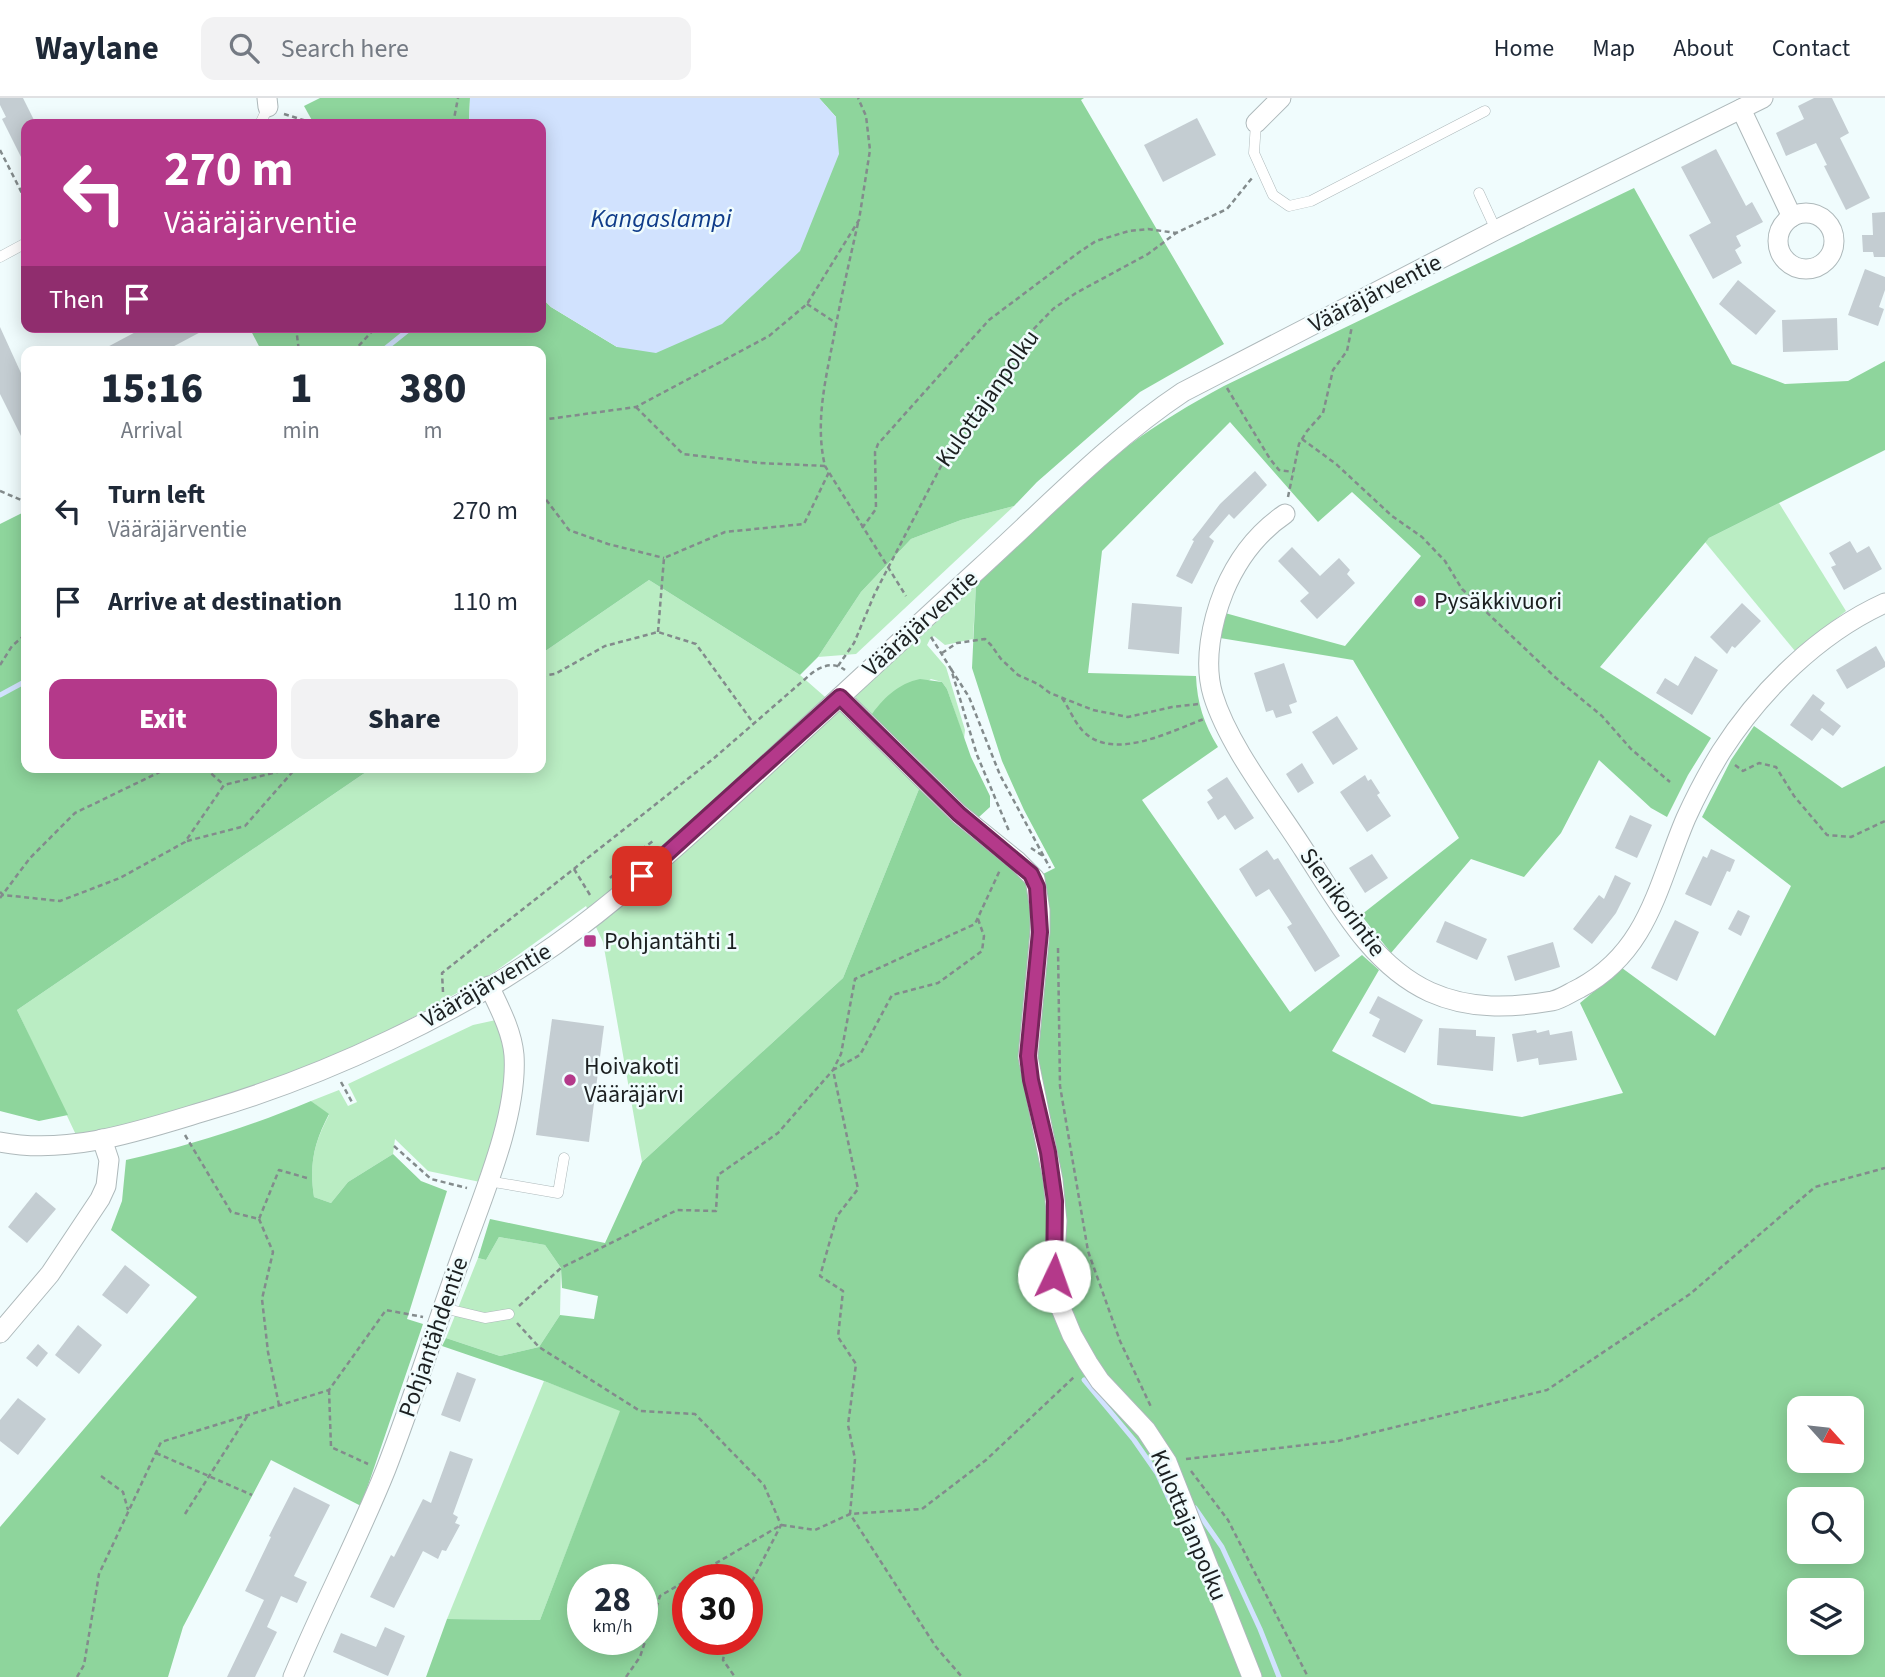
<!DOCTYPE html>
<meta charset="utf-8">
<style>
body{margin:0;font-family:"Source Sans 3",sans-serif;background:#f2f2f3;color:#1f2937;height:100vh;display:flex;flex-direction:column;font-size:26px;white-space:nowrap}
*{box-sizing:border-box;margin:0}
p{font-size:23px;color:#747a83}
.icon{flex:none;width:38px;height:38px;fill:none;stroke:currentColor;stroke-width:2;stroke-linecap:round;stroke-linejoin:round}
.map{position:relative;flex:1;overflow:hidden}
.panel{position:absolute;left:21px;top:248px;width:525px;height:427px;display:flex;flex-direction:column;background:#fff;border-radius:14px;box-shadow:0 4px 18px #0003}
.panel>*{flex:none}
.top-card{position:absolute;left:21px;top:21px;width:525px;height:214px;border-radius:14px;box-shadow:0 4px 18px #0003;background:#b4398a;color:#fff;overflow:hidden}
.needle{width:46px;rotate:117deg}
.buttons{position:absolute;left:1787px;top:1298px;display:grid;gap:14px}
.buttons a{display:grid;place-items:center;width:77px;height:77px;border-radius:14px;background:#fff;box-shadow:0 4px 18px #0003;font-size:35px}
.speed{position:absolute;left:567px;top:1466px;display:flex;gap:14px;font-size:35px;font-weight:700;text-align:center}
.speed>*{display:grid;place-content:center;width:91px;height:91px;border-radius:50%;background:#fff;box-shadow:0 4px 18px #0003;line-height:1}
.speed small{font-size:18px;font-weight:400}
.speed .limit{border:10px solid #d22;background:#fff;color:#111}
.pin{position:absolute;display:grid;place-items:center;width:60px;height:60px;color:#fff;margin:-30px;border-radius:14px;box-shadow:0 4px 10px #0006}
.me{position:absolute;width:77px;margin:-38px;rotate:3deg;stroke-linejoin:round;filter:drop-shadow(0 0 5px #0008)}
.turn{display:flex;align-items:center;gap:24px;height:147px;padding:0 28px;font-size:32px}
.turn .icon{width:91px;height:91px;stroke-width:2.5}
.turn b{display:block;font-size:49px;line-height:60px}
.then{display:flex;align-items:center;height:66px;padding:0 28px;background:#0003;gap:14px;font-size:26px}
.eta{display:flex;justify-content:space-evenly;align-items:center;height:119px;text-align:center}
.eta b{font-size:42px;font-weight:800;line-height:49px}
.action{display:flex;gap:14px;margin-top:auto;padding:14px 28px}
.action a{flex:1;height:80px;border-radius:14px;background:#b4398a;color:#fff;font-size:28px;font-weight:800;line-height:80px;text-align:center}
.action a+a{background:#f2f2f3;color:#1f2937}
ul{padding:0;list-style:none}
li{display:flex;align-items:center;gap:21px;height:91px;padding:0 28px}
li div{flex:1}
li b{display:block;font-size:26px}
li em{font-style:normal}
header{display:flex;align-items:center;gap:42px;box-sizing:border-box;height:98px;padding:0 35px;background:#fff;border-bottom:2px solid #e0e1e3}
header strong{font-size:33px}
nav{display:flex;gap:38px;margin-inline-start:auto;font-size:24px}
.search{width:490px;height:63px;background:#f2f2f3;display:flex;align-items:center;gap:18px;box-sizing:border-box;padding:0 24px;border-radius:14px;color:#747a83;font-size:26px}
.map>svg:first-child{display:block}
.green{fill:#baedc3}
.forest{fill:#8ed59c;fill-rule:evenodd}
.water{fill:#d1e2fe}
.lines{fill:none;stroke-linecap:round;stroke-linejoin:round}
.stream{stroke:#d1e2fe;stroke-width:5}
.building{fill:#c4cdd2}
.service-casing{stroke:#aeb9bb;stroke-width:11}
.minor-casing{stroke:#aeb9bb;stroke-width:21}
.path{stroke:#838b8c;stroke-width:2.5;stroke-dasharray:5 3.5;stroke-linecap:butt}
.service{stroke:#fff;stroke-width:10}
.minor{stroke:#fff;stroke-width:19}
.route-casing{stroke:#75255a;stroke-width:18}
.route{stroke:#b4398a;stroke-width:12}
.poi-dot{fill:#b4398a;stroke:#f0fcfd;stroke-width:2.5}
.labels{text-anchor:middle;stroke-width:5;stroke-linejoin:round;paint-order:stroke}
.street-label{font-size:24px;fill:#1c2021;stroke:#f0fcfd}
.poi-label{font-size:24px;fill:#1c2021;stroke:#f0fcfd;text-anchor:start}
.water-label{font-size:26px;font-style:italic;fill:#103d8a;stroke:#f0fcfd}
</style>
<header>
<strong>Waylane</strong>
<div class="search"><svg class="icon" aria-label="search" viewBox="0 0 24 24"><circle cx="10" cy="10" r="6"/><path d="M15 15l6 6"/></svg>Search here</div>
<nav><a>Home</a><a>Map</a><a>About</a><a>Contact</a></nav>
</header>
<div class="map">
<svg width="1885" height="1579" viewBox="0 0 1885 1579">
<rect width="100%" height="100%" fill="#f0fcfd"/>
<g class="green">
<polygon points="1779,405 1846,513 1795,553 1705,444 1709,440"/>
<polygon points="1014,408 856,556 818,559 861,494 911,441 961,422"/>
<polygon points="649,482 800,577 848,619 919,691 843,880 642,1064 603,844 586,808 493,875 383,936 291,976 182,1012 77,1039 17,912 372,670 541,670 541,556"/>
<polygon points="976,486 973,541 945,547 934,538 930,541 927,547 946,569 965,632 964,641 947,591 942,584 931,581 870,619 856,604 856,597"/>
<path d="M496 922C519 970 494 1037 480 1084L428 1073 395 1041 393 1056 348 1084 331 1105 314 1099C309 1066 314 1045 329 1017L311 1003 339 992 348 1008 357 1004 348 986 473 927Z"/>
<polygon points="499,1139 545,1147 561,1170 560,1217 539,1249 500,1258 446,1240 478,1160 486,1162"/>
<polygon points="544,1283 621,1312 540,1522 447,1521"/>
</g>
<g class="forest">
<polygon points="320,0 470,0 469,26 314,26 304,8"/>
<polygon points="819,0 1084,0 1081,2 1224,246 1140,294 1037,384 1014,408 961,422 911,441 861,494 818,559 800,577 649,482 541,556 541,254 262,254 249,229 541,229 541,199 551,209 617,249 836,19"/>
<path d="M1634 90 1732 266 1785 286 1848 283 1885 263V352L1709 440 1600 569 1711 640 1688 677 1667 719 1651 710 1599 662 1561 735 1524 779 1471 761 1391 855 1361 817 1459 740 1353 562 1220 540 1225 515 1345 548 1421 458 1352 394 1318 424 1230 324 1102 453 1088 575 1196 578C1197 605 1204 626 1218 649L1142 702 1290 914 1362 857 1379 872 1332 953 1432 1006 1522 1019 1623 995 1580 905 1622 870 1715 938 1791 788 1702 719 1731 662 1754 628 1842 690 1885 668V1579H426L447 1521 540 1522 620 1313 544 1283 442 1248 446 1240 500 1258 539 1249 560 1217 594 1221 598 1198 562 1190 561 1170 545 1147 499 1139 486 1162 478 1160 490 1121 605 1145 642 1064 843 880 919 691 956 726 1037 779 1055 770 1024 712 1002 663 972 570 976 486C1026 439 1075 391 1128 348 1158 325 1191 306 1224 288ZM1799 1311H1852V1363H1799ZM1799 1402H1852V1454H1799ZM583 1482H642V1542H583ZM688 1482H747V1542H688ZM1799 1493H1852V1545H1799Z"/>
<polygon points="26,413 26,670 372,670 17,912 68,1017 39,1023 0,1013 0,426"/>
<path d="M920 581 942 584 947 591 971 659 990 698V709L979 719H973L870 619C882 601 899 585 920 581Z"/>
<path d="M311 1003 329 1016C314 1045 309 1066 314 1099L331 1105 348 1084 393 1056 421 1083 447 1093 407 1221 423 1226 361 1408 271 1362 183 1529 168 1579H0V1429L197 1199 111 1132 122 1103 126 1062C192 1047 248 1029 311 1003Z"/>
</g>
<polygon class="water" points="470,0 819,0 836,19 839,56 800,153 722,226 656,255 617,249 551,209 541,199 541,26 469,26"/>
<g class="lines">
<g class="stream">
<polyline points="381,254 412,229"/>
<polyline points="0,597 26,583"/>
<polyline points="1084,1282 1134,1342 1157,1375 1169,1401"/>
<polyline points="1195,1410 1222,1449 1260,1531 1279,1579"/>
</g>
</g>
<g class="building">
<polygon points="0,0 23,0 36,26 26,26 26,69 2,21 6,19 0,7"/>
<polygon points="1814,0 1832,0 1849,35 1840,40 1870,100 1846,112 1824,68 1827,67 1816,45 1786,58 1776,35 1804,21 1798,8"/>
<polygon points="1197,20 1216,57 1163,84 1144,47"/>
<polygon points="1716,51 1746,108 1752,104 1763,124 1736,138 1741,148 1735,152 1742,165 1713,181 1689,137 1711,125 1681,69"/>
<polygon points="1885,114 1885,159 1874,159 1873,154 1863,154 1862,137 1873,137 1872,115"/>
<polygon points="1865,171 1885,179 1885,192 1879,209 1884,211 1878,228 1848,217"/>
<polygon points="1738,182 1776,213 1756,237 1719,206"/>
<polygon points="1837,220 1838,252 1783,254 1782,222"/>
<polygon points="0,229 26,286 26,348 0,296"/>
<polygon points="145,229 210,229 163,254 98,254"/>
<polygon points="1255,373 1267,387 1234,421 1229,416 1209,439 1214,443 1192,486 1176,478 1194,443 1192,442 1200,432 1220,406"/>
<polygon points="1850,443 1857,455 1869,448 1882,471 1844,492 1831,469 1836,467 1829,455"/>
<polygon points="1292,449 1320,478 1339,460 1350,472 1347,476 1355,485 1317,521 1300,503 1309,495 1278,463"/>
<polygon points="1132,505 1182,509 1179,556 1128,551"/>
<polygon points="1742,505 1761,523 1735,550 1732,548 1727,556 1710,539"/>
<polygon points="1876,548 1885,564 1885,569 1847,591 1836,572"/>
<polygon points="1695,558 1718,572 1692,617 1656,595 1665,580 1678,588"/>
<polygon points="1284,565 1297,604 1289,607 1292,615 1276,620 1273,612 1266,614 1254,575"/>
<polygon points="1813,596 1825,605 1820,612 1841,628 1833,638 1822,630 1812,643 1790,627"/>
<polygon points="1337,618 1358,651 1333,667 1312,634"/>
<polygon points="1302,665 1314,685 1298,695 1286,676"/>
<polygon points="1365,677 1368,683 1371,681 1380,695 1377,697 1391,718 1367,734 1340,694"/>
<polygon points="1227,679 1254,720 1235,732 1225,717 1218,722 1207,704 1213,700 1207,692"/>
<polygon points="1630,717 1652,727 1637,760 1615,750"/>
<polygon points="1711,751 1735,762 1730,774 1727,773 1711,808 1685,796 1703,758 1707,760"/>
<polygon points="1267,752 1274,762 1278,760 1340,858 1315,874 1287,829 1292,826 1269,791 1256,799 1239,771"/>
<polygon points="1372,756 1388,780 1365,795 1349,770"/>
<polygon points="1615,777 1631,785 1616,815 1592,846 1573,831 1599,797 1604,801"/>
<polygon points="1738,812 1750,818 1741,838 1728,831"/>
<polygon points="1675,822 1699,834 1677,883 1651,870"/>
<polygon points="1445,823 1487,841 1477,862 1436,844"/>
<polygon points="1553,844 1560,869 1515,883 1507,858"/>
<polygon points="1378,898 1423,922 1405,955 1372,938 1380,921 1369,915"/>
<polygon points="552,921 604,928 589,1044 536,1037"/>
<polygon points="1439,930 1476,932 1476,938 1495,939 1493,973 1437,967"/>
<polygon points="1536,932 1537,935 1549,932 1550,937 1572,933 1577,962 1539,967 1538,960 1517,964 1512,936"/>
<polygon points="36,1094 56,1111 27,1145 8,1129"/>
<polygon points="125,1167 150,1187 127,1216 102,1197"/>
<polygon points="78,1227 102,1247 79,1276 55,1257"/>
<polygon points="38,1246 48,1255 37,1269 26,1260"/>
<polygon points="457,1274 476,1281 460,1324 441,1317"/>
<polygon points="18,1300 46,1321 18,1357 0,1343 0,1322"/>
<polygon points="450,1353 473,1361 453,1416 458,1419 455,1425 460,1427 446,1453 442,1452 438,1461 423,1453 394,1510 370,1499 391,1457 394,1459 423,1401 431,1405"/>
<polygon points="294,1389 330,1407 294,1478 307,1484 297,1505 281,1498 267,1529 277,1534 255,1579 227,1579 264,1502 245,1493 271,1439 269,1438"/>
<polygon points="385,1529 405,1538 388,1578 333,1554 341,1535 376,1549"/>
</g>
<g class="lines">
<g class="service-casing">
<g id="service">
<polyline points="1256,25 1254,55 1273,97 1289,108 1311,103 1485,13"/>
<polyline points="260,26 268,9"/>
<polyline points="1479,95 1496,132"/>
<polyline points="0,159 26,145"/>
<polyline points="488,1083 558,1095 564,1060"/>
<polyline points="443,1210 485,1220 509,1216"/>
</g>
</g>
<g class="minor-casing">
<g id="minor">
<polyline points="267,0 268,9"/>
<polyline points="1741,11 1792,119"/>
<polyline points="1256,25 1281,0"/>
<circle cx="1806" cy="143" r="28"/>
<path d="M1285 416C1257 435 1237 462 1224 493 1212 523 1203 564 1213 597 1229 649 1274 705 1304 752 1338 804 1371 867 1430 894 1470 912 1511 910 1552 903 1562 901 1571 894 1580 890 1649 853 1658 785 1686 720 1696 698 1708 675 1721 654 1760 593 1819 535 1885 505"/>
<polyline points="840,599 959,716 1017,763 1035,781 1040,812 1040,834 1028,959 1053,1082 1057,1123 1054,1178 1060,1208 1072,1237 1088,1265 1100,1283 1146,1332 1167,1364 1252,1579"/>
<path d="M0 1044C71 1058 145 1031 212 1011 327 977 457 916 555 847 624 798 686 740 748 684 826 612 903 540 981 469 1047 409 1108 344 1183 294L1496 132 1763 0"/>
<polyline points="0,1235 50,1176 100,1101 106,1088 109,1062 102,1041"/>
<path d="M293 1579C322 1509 358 1441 386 1371 414 1299 437 1224 464 1151 484 1095 518 1016 514 957 512 933 499 909 489 888"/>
</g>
</g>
<g class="path">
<polyline points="284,16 316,26"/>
<polyline points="453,26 458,0"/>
<polyline points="0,52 26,103"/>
<path d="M858 125C849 165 840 204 833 243 825 284 815 326 825 368L906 498"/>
<polyline points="807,206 836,225"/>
<polyline points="296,229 299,254"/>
<polyline points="353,254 376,229"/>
<polyline points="1227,290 1270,361 1279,372 1293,374"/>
<polyline points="636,309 683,356 760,365 825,368"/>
<polyline points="541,322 636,309 769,238 807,206 859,122 870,52 866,18 858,0"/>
<polyline points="1302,341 1336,366 1392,418 1422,439 1445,463 1462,491 1556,580 1602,618 1631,651 1670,684"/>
<polyline points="0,393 26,404"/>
<polyline points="541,395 569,432 608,446 664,460"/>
<polyline points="1288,399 1299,346 1307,333 1323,315 1333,272 1347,253 1352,228"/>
<polyline points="862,430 876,411 875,354 878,346 989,222 1078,155 1096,143 1129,133 1148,131 1176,135"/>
<polyline points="658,534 664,460 725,434 804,426 829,374"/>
<polyline points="931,539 951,571 977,657 1009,733"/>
<polyline points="942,555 957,545 985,541 991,547 1001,561 1018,577 1038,586 1050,595 1093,612 1128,619 1172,609 1199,606"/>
<polyline points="0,567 12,548 26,536"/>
<polyline points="838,568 854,545 875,495 952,347 1024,241 1053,211 1076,195 1148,156 1176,135 1227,111 1252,80"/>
<polyline points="951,571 969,599 1000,677 1050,770"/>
<polyline points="541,578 555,576 605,548 658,534 696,546 754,626"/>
<path d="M1062 600C1069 610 1074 623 1082 632 1112 665 1171 633 1204 621"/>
<polyline points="1735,667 1743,673 1759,665 1776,669 1794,698 1827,737 1851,739 1885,723"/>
<polyline points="205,670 224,687"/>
<polyline points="187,743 245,728 296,670"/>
<polyline points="1031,750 1043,758"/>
<polyline points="574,771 590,797"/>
<polyline points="610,780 633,758 653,743"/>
<polyline points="0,794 3,797 60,803 120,780 185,744 224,687 294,670"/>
<polyline points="0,800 30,760 75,715 168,670"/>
<polyline points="978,821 984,838 982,853 938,885 892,897 860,957 833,972 858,1091 837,1118 820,1178 843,1193 838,1239 856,1266 848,1327 855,1361 850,1416 922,1411 986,1362 1074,1279"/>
<polyline points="1058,850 1060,988 1088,1153 1120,1243 1152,1311"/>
<path d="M443 894 442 875 713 661 812 575C823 567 834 564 845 572"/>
<polyline points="341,984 353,1006"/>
<polyline points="185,1037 231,1114 259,1121 279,1072 307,1080"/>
<polyline points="394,1048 431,1081 467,1090"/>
<polyline points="259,1121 273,1154 262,1201 268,1254 279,1307"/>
<polyline points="519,1208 561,1170 677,1112 716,1113 718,1077 778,1035 833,972 841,956 855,881 975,826 1000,772"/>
<polyline points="517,1225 539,1249 640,1313 695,1316 764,1387 781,1427 747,1493"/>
<polyline points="329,1292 331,1349 368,1366"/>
<polyline points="156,1355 252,1397"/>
<polyline points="1186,1361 1338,1343 1547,1292 1690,1196 1815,1089 1885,1070"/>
<polyline points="1191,1373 1228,1422 1308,1579"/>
<polyline points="101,1378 123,1394 128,1412"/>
<polyline points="185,1416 248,1317"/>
<polyline points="727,1542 723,1562 735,1579"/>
<polyline points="77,1579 84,1567 99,1476 161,1344 329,1292 386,1212 423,1219"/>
<polyline points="626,1579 640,1559 660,1498 781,1427 815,1432 850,1416 936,1549 962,1579"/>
</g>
<use href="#service" class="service"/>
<use href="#minor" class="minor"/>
</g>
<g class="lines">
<g class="route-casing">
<polyline id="route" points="642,778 840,599 959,716 1031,776 1037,789 1040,834 1028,958 1031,982 1048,1054 1055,1103 1054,1178"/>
</g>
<use href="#route" class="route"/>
</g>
<g class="poi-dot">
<circle cx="1420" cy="503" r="7"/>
<rect x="583" y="836" width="14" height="14" rx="3.5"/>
<circle cx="570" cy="982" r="7"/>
</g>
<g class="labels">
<g class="street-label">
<text transform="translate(1375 195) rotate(-27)" y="8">Vääräjärventie</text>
<text transform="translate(987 300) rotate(-55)" y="8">Kulottajanpolku</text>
<text transform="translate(920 525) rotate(-42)" y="8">Vääräjärventie</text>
<text transform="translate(1343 804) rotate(54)" y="8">Sienikorintie</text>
<text transform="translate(486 887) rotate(-30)" y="8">Vääräjärventie</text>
<text transform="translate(433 1239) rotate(-71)" y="8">Pohjantähdentie</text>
<text transform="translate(1189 1427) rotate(67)" y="8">Kulottajanpolku</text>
</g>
<g class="poi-label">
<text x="1434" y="511">Pysäkkivuori</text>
<text x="604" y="851">Pohjantähti 1</text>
<text x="584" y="976">Hoivakoti<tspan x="584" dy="28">Vääräjärvi</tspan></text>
</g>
<g class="water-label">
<text x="661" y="129">Kangaslampi</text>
</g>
</g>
</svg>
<div class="buttons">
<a><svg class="needle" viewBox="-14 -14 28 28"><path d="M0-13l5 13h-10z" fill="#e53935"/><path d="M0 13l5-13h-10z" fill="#747a83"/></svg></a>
<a><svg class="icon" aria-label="search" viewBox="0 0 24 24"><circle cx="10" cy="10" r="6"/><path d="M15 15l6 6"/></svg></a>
<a><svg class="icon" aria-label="layers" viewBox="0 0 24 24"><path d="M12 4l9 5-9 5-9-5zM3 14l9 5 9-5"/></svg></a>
</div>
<div class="speed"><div>28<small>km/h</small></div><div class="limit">30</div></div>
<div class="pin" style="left:642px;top:778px;background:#d93025"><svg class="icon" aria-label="arrive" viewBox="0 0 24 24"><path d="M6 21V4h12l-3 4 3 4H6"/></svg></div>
<svg class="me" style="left:1054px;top:1178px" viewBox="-20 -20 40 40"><circle r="19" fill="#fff"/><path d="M0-13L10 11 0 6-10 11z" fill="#b4398a"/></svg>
<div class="top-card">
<div class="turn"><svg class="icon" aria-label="left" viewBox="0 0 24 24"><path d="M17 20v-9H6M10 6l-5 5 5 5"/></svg><div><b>270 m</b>Vääräjärventie</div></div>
<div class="then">Then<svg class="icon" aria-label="arrive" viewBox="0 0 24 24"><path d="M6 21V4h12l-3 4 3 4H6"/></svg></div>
</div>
<section class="panel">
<div class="eta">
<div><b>15:16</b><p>Arrival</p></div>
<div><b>1</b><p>min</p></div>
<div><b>380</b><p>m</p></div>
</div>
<ul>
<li><svg class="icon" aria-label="left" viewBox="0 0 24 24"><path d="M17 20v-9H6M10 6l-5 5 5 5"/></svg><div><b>Turn left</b><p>Vääräjärventie</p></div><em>270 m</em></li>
<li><svg class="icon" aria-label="arrive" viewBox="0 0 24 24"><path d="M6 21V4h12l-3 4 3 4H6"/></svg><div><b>Arrive at destination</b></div><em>110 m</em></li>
</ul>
<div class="action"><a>Exit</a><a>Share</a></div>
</section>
</div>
